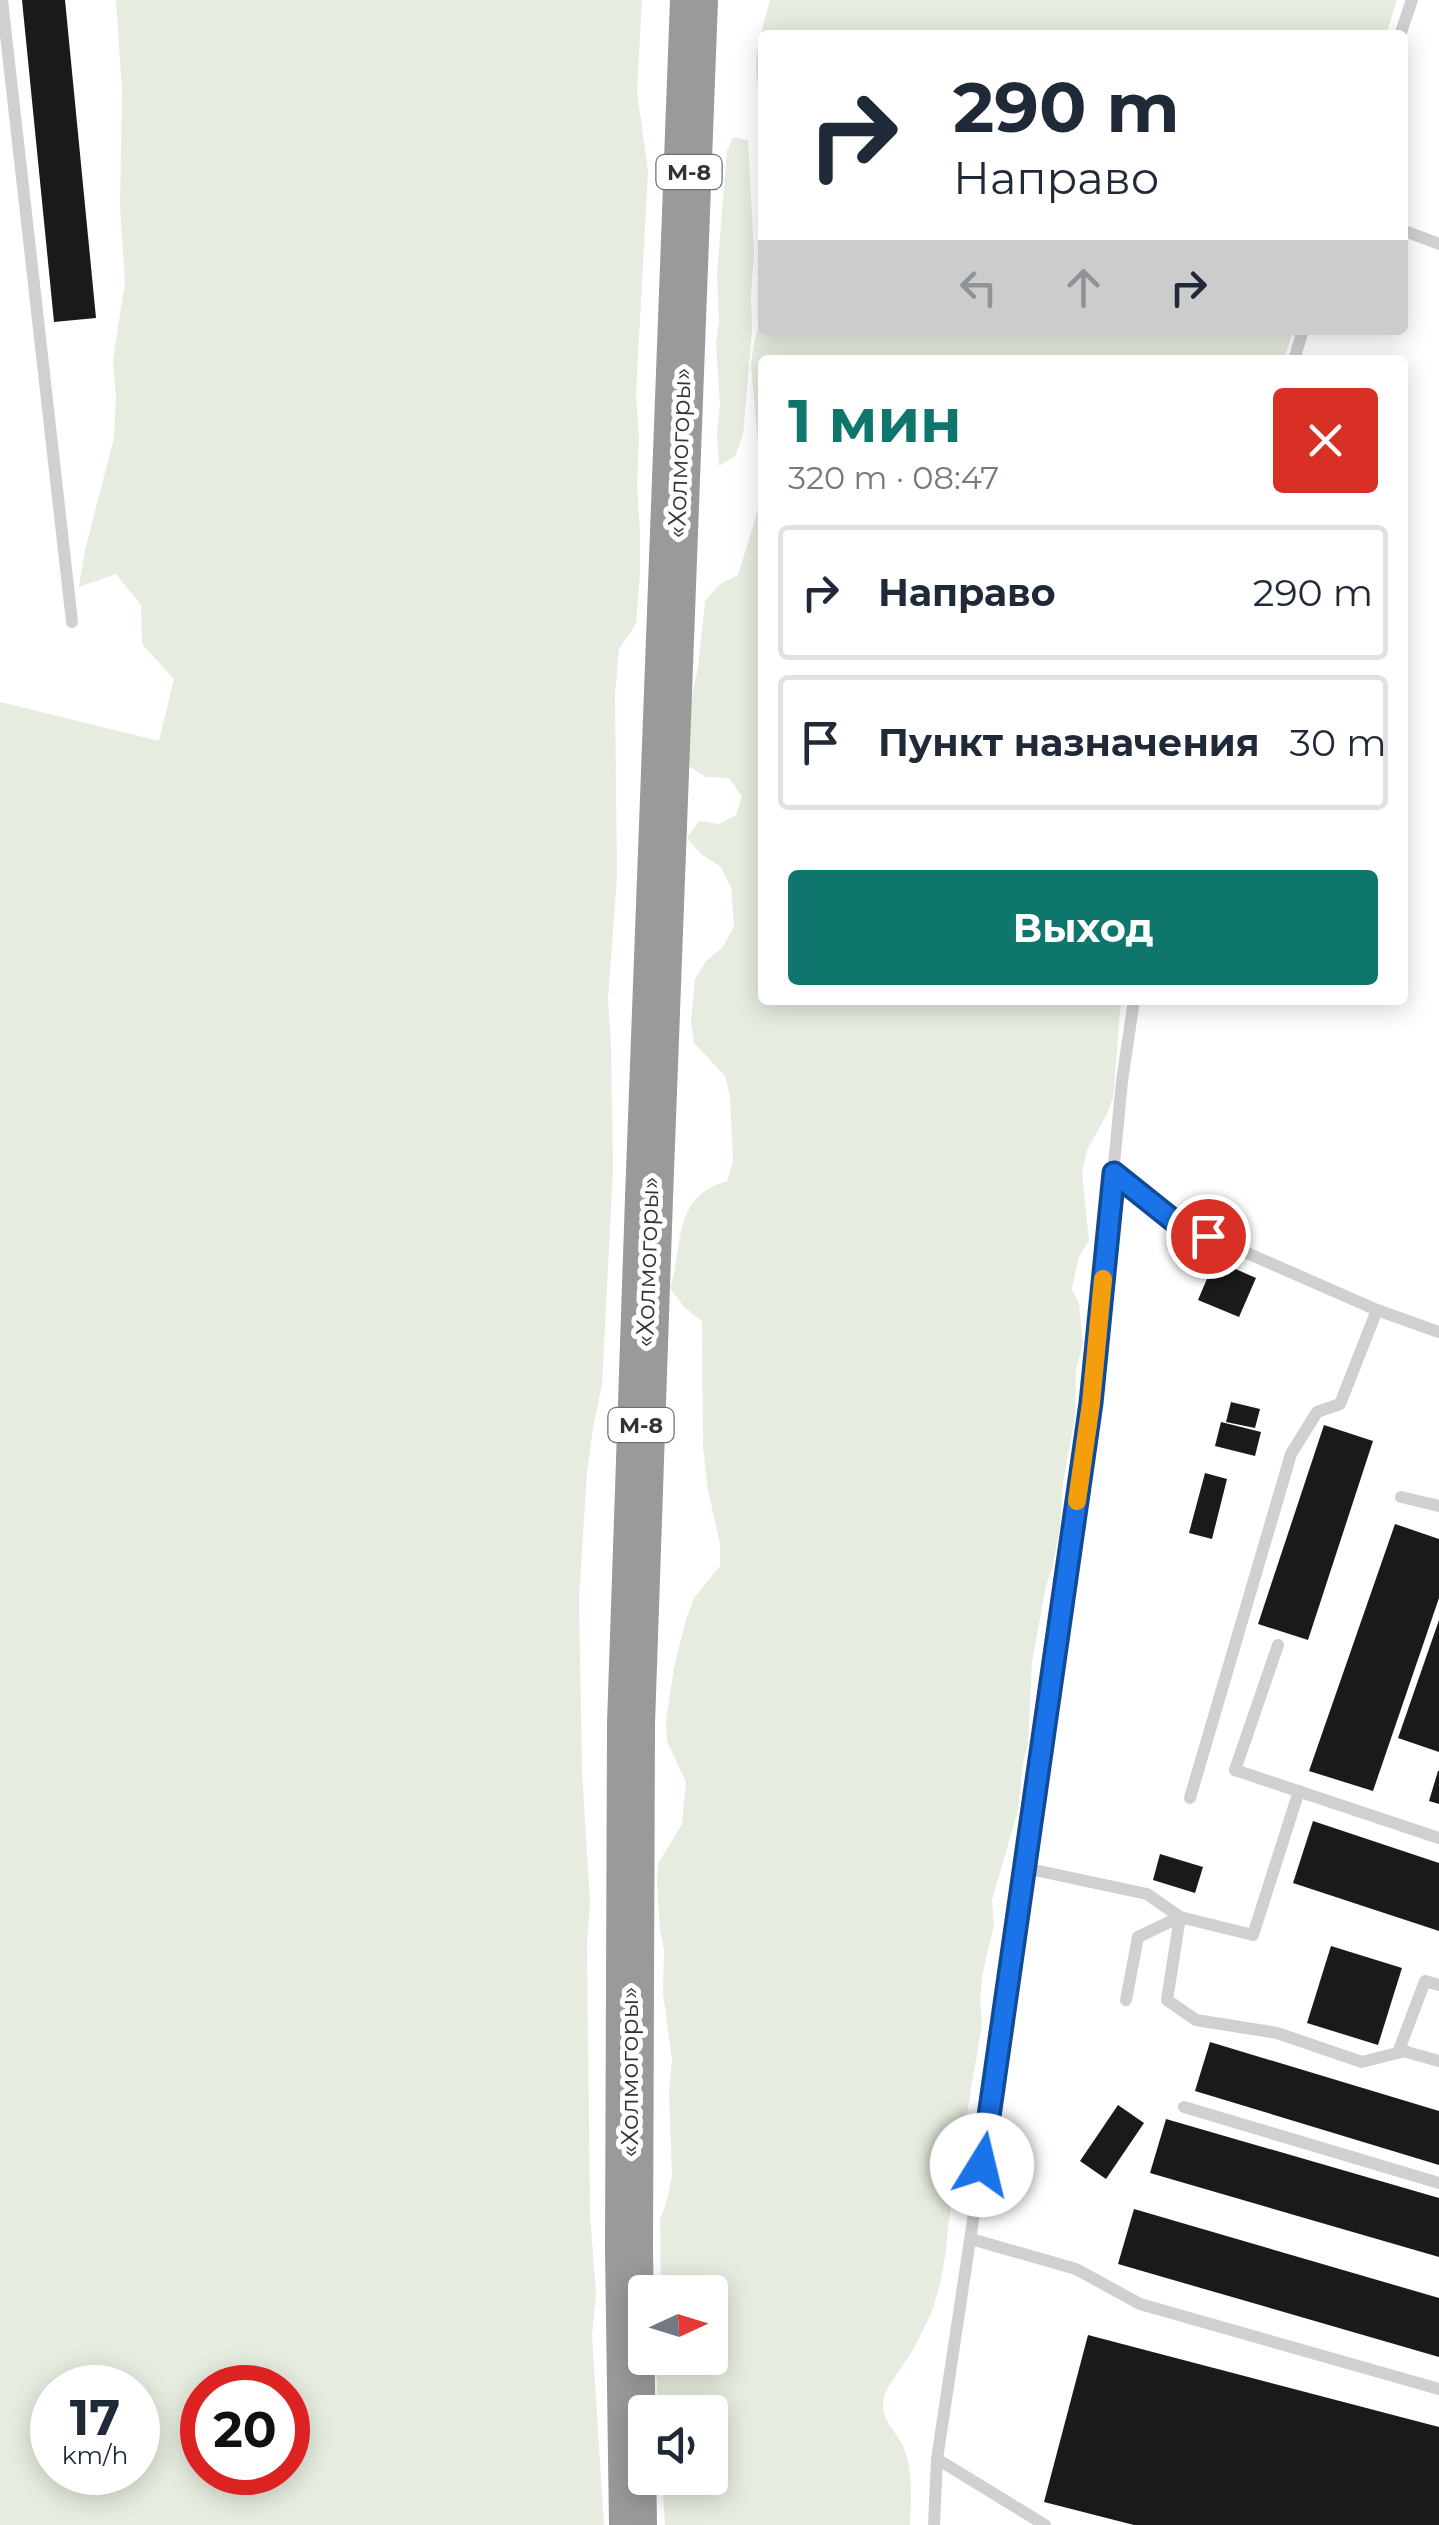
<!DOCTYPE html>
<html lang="ru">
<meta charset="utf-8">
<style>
body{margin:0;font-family:Montserrat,sans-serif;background:#f6f6f7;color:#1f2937;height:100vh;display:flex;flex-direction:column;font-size:38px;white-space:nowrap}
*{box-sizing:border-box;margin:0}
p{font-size:32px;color:#747a83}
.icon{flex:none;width:55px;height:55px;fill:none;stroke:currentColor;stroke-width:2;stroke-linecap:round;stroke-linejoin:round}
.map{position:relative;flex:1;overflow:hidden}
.sheet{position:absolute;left:758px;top:355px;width:650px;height:650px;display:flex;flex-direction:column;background:#fff;border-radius:10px;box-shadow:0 5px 25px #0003}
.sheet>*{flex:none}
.guide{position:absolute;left:758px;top:30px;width:650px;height:305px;border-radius:10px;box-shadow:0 5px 25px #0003;background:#fff;color:#1f2937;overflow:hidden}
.needle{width:65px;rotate:86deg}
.tools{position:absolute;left:628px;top:2275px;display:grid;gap:20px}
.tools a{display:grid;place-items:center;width:100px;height:100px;border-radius:10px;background:#fff;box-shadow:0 5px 25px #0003;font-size:50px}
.speed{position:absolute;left:30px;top:2365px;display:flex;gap:20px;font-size:50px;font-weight:700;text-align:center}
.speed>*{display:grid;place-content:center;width:130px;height:130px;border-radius:50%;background:#fff;box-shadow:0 5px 25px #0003;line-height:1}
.speed small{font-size:25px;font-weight:400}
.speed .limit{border:15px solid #d22;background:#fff;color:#111}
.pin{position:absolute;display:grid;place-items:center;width:85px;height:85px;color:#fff;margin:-42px;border:5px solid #fff;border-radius:50%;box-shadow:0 2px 10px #0007}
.me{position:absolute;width:110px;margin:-55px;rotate:9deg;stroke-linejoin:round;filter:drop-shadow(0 0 8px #0008)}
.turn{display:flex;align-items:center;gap:35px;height:210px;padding:0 30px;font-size:45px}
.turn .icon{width:130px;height:130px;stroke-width:2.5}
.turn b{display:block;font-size:70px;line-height:85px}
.lanes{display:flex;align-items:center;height:95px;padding:0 30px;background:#0003;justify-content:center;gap:50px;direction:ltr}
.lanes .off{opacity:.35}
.round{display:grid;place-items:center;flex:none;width:105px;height:105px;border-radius:10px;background:#f6f6f7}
.summary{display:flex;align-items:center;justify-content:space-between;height:170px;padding:0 30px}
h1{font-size:60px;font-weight:700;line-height:75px;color:#0f766e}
.button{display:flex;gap:20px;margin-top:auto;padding:20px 30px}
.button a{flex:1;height:115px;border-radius:10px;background:#0f766e;color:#fff;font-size:40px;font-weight:700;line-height:115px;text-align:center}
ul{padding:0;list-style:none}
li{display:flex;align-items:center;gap:30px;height:135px;margin:0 20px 15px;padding:0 10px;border:5px solid #e0e1e3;border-radius:10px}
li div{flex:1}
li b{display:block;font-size:38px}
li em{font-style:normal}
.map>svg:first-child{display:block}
.green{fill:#e6ecdf;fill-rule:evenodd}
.building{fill:#1a1a1a}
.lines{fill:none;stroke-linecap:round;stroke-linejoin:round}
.lane{stroke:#d0d0d0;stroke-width:12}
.highway{stroke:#9a9a9a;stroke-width:48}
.route-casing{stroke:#114b97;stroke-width:25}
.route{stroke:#1a73e8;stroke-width:18}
.slow{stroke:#f59e0b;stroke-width:18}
.labels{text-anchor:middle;stroke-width:10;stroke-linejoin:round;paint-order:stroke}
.shield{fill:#fff;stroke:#707070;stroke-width:2.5}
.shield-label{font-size:22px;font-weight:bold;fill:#333}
.street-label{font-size:25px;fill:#333;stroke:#fff}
</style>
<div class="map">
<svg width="1439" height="2525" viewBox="0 0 1439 2525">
<rect width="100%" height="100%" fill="#fff"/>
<g class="green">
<path d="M116 0H642L637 91 648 172 636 393 639 440 637 486 640 531V574L636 624 619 649 615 694 617 876 608 999 611 1044 613 1170 602 1384 593 1428 587 1472 579 1598 582 1771 590 1903 587 1943 590 2214 596 2294 592 2336 604 2525H0V702L159 741 174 679 142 644 141 605 116 574 79 587 85 550 114 438 116 398 113 359 125 283 120 207 122 91ZM52 2388H138V2472H52ZM202 2388H288V2472H202Z"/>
<path d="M770 0H1397L1386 35H762V97C748 65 762 32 770 0Z"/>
<polygon points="733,137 748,140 754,253 751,296 752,330 743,435 735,456 719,466 717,434 720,405 716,343 719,322 717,274 727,151"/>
<polygon points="762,314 762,330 1293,330 1284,360 762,360 762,468 759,455 751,364 754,343"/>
<path d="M762 497V1000H1121L1113 1098 1106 1116 1087 1150 1082 1172 1089 1241 1079 1256 1072 1289 1079 1304 1083 1343 1076 1370 1075 1416 1063 1483 1060 1527 1052 1569 1046 1586 1032 1662 1028 1744 1023 1763 1018 1810 992 1900 994 1925 982 1976 980 2001 982 2024 948 2226C946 2258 940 2296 926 2324 919 2338 912 2353 903 2365 895 2378 883 2389 883 2407 884 2424 898 2433 904 2448 913 2470 911 2502 910 2525H665L662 2478H710V2412H658L656 2358H710V2292H661L660 2219 667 2200 672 2176 669 2091 672 2060 663 1993 664 1950 660 1930 657 1884 658 1864 682 1824 686 1782 667 1741 666 1721 674 1667 686 1619 694 1598 720 1566V1544L708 1490 703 1447 702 1321 684 1307 670 1288C684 1244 672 1197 727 1181L733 1161 730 1096 725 1076 694 1043 691 1022 695 979 706 961 722 948 734 927 731 887 721 867 701 854 687 838 699 821 719 824 736 815 742 796 729 778 706 777 685 764 687 717 698 668 705 601 720 584 738 575Z"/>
</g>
<g class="building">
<polygon points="22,0 65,0 96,318 54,322"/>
<polygon points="1215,1260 1256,1278 1239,1317 1198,1300"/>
<polygon points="1231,1402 1260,1409 1255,1428 1226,1422"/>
<polygon points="1221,1422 1261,1432 1255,1456 1215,1446"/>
<polygon points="1324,1425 1373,1441 1308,1640 1258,1624"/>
<polygon points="1205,1473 1227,1479 1212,1539 1189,1533"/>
<polygon points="1395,1524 1439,1539 1439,1598 1373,1791 1309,1771"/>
<polygon points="1439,1620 1439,1752 1398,1738"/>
<polygon points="1438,1771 1439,1771 1439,1804 1429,1801"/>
<polygon points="1313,1821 1439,1863 1439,1931 1293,1883"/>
<polygon points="1160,1854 1203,1867 1195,1893 1153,1880"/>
<polygon points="1331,1946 1402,1968 1378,2045 1307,2023"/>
<polygon points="1210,2042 1439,2111 1439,2165 1195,2091"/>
<polygon points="1118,2105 1144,2123 1106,2179 1080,2161"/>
<polygon points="1166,2119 1439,2198 1439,2257 1150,2173"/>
<polygon points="1134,2209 1439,2298 1439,2357 1118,2264"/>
<polygon points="1088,2335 1439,2427 1439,2525 1134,2525 1044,2502"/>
</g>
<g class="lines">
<g class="lane">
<polyline points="2,0 72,622"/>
<polyline points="1400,35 1412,0"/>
<polyline points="1402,230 1439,244"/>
<polyline points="1294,360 1303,330"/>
<polyline points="1114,1173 1174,1221 1377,1310 1439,1332"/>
<polyline points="1401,1497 1439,1506"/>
<polyline points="1278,1645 1235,1770 1439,1838"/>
<polyline points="1190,1798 1291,1454 1317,1412 1340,1404 1377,1310"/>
<polyline points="1025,1868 1147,1894 1180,1917 1167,2000 1196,2020 1277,2033 1362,2062 1405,2051"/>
<polyline points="1439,1985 1425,1981 1399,2050 1439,2061"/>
<polyline points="1126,2000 1138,1937 1180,1917 1253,1935 1299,1791"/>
<polyline points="1184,2107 1439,2183"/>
<polyline points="971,2239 1076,2269 1140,2304 1439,2389"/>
<polyline points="937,2459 1045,2525"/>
<polyline points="934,2525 937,2459 1009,1981 1091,1403 1122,1081 1134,1000"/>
</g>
<polyline class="highway" points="633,2525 629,2248 631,1724 649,1198 694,0"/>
</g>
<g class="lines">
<g class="route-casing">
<polyline id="route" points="982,2165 1091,1403 1114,1173 1174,1221 1208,1236"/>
</g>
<use href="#route" class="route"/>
<polyline class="slow" points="1077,1501 1091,1403 1103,1279"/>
</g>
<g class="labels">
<g class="shield">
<rect x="656.5" y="155" width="65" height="34" rx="8"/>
<rect x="608.5" y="1408" width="65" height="34" rx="8"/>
</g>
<g class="shield-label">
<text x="689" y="180">М-8</text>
<text x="641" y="1433">М-8</text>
</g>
<g class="street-label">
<text transform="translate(679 453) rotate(-88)" y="9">«Холмогоры»</text>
<text transform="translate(647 1262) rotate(-88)" y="9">«Холмогоры»</text>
<text transform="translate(629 2072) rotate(-90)" y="9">«Холмогоры»</text>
</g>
</g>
</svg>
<div class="tools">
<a><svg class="needle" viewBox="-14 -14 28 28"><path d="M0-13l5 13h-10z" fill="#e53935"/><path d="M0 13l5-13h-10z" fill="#747a83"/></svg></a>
<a><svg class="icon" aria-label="sound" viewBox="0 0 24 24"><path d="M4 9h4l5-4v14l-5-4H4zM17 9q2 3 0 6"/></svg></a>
</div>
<div class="speed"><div>17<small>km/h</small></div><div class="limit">20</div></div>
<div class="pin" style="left:1208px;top:1236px;background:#d93025"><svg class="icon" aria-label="arrive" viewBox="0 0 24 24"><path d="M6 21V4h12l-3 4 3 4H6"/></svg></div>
<svg class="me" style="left:982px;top:2165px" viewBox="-20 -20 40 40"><circle r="19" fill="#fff"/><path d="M0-13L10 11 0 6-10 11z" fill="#1a73e8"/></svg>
<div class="guide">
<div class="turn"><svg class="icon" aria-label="right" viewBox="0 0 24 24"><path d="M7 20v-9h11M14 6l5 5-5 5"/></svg><div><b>290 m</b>Направо</div></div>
<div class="lanes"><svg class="icon off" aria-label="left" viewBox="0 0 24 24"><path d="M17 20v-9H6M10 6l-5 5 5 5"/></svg><svg class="icon off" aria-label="ahead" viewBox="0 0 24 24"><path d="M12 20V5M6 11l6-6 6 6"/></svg><svg class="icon" aria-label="right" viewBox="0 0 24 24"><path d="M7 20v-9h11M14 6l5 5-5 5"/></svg></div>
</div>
<section class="sheet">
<div class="summary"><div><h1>1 мин</h1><p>320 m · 08:47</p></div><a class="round" style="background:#d93025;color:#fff"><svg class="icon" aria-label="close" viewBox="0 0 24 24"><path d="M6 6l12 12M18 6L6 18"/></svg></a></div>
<ul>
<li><svg class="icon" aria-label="right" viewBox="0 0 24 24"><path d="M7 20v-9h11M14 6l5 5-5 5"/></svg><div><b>Направо</b></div><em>290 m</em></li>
<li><svg class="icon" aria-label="arrive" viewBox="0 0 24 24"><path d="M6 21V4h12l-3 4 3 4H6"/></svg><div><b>Пункт назначения</b></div><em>30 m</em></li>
</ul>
<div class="button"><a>Выход</a></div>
</section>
</div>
